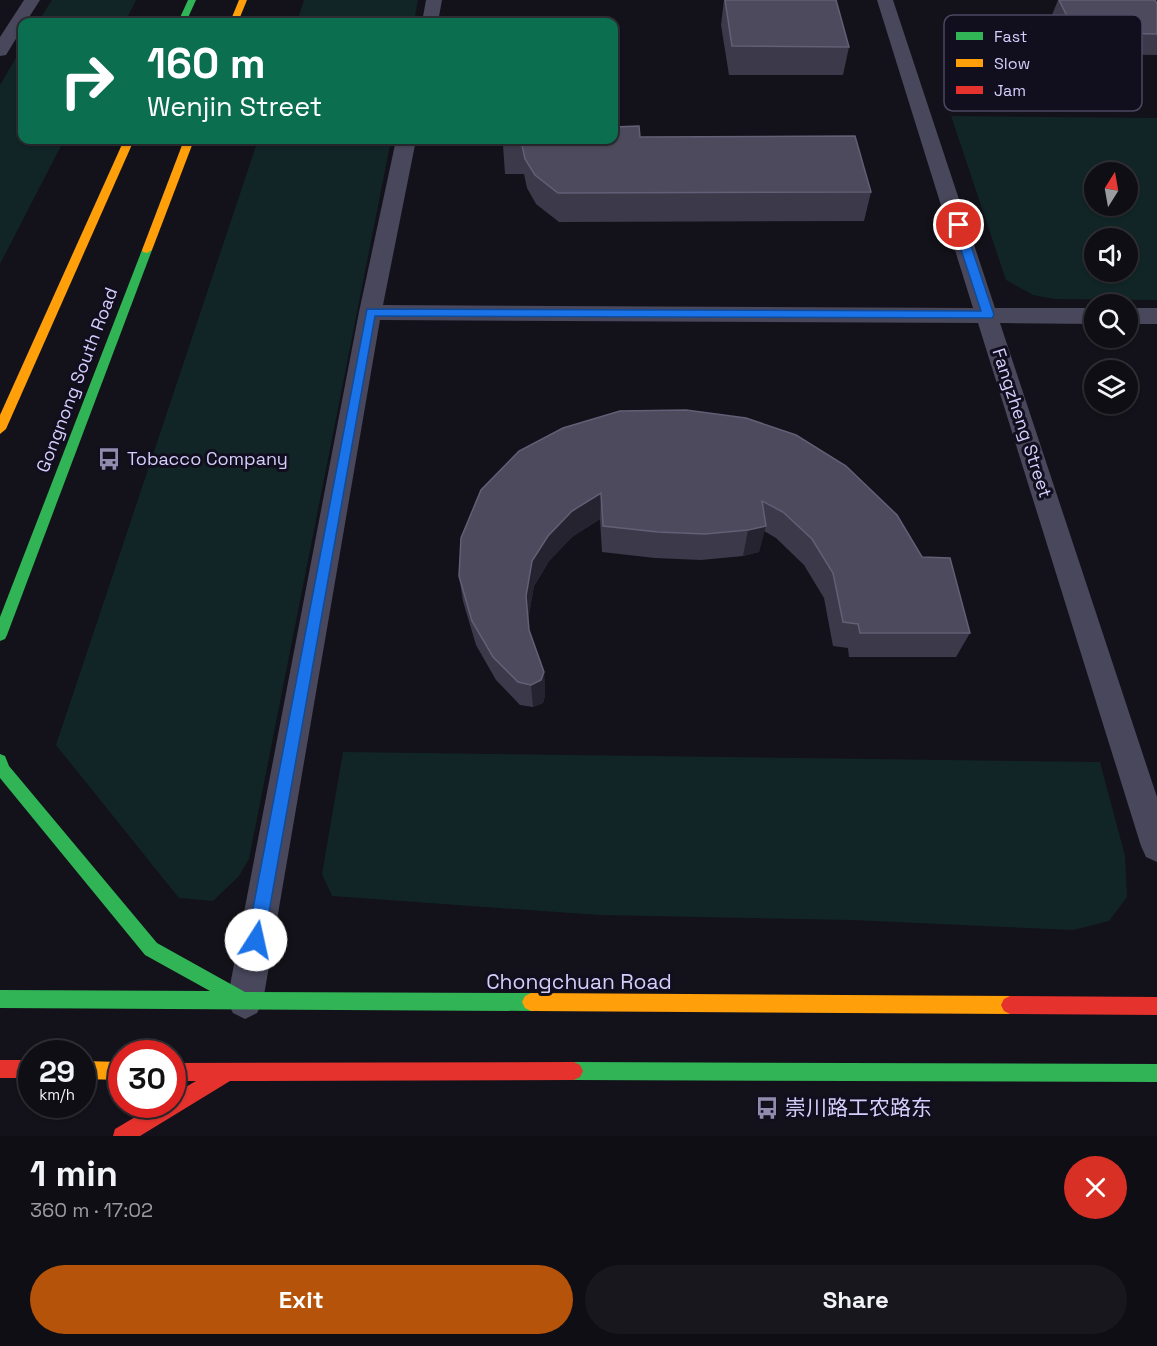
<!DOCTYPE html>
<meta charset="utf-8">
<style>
body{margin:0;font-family:"Space Grotesk","Noto Sans SC",sans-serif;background:#17171d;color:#f1f3f6;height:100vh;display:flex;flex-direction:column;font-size:22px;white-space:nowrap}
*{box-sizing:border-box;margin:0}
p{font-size:20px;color:#9b9ca0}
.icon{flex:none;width:33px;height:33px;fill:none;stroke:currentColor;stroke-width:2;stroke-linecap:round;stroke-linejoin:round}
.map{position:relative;height:1136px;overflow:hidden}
.side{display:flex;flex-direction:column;background:#0e0e14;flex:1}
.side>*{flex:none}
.hud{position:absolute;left:18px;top:18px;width:600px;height:126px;border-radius:12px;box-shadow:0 2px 4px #0004,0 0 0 2px #2e2e34;background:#0b6e4f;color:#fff;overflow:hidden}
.needle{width:39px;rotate:11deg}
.buttons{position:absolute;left:1084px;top:162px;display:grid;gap:12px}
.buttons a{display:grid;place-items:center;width:54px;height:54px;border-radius:50%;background:#0e0e14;box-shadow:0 2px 4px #0004,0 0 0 2px #2e2e34;font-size:30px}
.speed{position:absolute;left:18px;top:1040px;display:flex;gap:12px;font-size:30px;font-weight:700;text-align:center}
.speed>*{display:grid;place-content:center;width:78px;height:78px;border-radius:50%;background:#0e0e14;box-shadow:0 2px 4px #0004,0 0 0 2px #2e2e34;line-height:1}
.speed small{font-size:15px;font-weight:400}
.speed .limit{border:9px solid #d22;background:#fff;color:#111}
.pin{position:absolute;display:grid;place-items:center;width:51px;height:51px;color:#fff;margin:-26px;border:3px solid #fff;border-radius:50%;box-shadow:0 2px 6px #0007}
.me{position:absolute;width:66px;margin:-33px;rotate:10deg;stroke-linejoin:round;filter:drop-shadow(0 0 4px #0008)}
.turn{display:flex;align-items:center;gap:21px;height:126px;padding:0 30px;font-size:27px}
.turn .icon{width:78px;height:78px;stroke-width:2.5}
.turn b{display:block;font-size:42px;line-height:51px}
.round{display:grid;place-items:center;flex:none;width:63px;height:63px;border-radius:32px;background:#17171d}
.summary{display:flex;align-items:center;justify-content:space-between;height:102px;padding:0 30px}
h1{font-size:36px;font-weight:800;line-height:45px}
.primary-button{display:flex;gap:12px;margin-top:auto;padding:12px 30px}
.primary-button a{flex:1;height:69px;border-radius:36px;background:#b45309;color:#fff;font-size:24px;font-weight:800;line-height:69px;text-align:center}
.primary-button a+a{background:#17171d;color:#f1f3f6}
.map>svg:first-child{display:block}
.green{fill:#112526;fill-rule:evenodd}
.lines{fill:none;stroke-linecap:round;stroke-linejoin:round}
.street{fill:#48475b;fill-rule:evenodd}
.fast{fill:#30b455;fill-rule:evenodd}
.slow{fill:#ff9f0a;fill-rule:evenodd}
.jam{fill:#e5322d;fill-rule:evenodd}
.wall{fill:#3c3a4a}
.shaded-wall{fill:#25232f}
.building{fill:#4d4a5d;stroke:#625f76;stroke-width:1.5}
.route{fill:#1a73e8;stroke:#114b97;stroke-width:1.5}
.labels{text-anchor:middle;stroke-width:6;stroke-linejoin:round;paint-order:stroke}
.street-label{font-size:18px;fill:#d5cefc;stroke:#110e1e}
.poi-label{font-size:18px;fill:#d5cefc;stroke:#110e1e;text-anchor:start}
.near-street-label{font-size:21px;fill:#d5cefc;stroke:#110e1e}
.near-poi-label{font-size:21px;fill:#d5cefc;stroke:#110e1e;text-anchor:start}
.key{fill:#110e1e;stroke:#4c4861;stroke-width:1.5}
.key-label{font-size:16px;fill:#d5cefc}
</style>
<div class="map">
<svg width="1157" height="1136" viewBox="0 0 1157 1136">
<rect width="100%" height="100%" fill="#13121a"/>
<g class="green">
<polygon points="52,0 136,0 125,22 38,22"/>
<polygon points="304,0 418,0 414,22 297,22"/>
<polygon points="22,48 22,140 64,140 0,264 0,85"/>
<path d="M951 116 1157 118V300L1055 299 1033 295 1006 280ZM1095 172H1128V206H1095ZM1095 238H1128V272H1095Z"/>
<polygon points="258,140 391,140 249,859 239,876 213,901 179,898 56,745"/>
<polygon points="343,752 1100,762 1125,856 1127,897 1109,921 1073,930 852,920 599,915 332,896 322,874"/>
</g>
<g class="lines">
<g class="street">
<polygon points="24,0 40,0 26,22 22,22 22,29 6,55 0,56 0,37"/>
<polygon points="426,0 442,0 438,22 422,22"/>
<polygon points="877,0 893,0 995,308 1095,308 1095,324 1000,323 1157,797 1157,862 1146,857 1141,846 978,323 380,320 263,1001 257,1013 245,1019 233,1013 227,1001 359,312 396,140 416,140 383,305 973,308"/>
<rect x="1128" y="308" width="29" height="16"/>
</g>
<g class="fast">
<polygon points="188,0 196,0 186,22 178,22"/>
<polygon points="147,247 152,250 7,635 5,639 0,641 0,617 142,250"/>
<polygon points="0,754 5,756 9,766 157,943 245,992 531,993 537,996 540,1002 537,1008 531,1011 0,1008 0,990 210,991 145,955 0,778"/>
<polygon points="574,1062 1157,1064 1157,1082 574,1080 568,1077 565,1071 568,1065"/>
</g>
<g class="slow">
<polygon points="239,0 247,0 238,22 230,22"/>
<polygon points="124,140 134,140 6,429 0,434 0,415"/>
<polygon points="184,140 194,140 152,250 147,253 143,252 142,250"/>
<polygon points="531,993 1010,996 1016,999 1019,1005 1016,1011 1010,1014 531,1011 525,1008 522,1002 525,996"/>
<polygon points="82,1061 122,1062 122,1080 82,1079"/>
</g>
<g class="jam">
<polygon points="1010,996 1157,997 1157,1015 1010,1014 1004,1011 1001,1005 1004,999"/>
<rect x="0" y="1060" width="32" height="18"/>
<polygon points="574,1062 580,1065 583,1071 580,1077 574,1080 230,1081 140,1136 113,1136 115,1129 157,1104 172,1104 172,1095 196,1081 172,1081 172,1063"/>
</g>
</g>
<g class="wall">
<polygon points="724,0 836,0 849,47 843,75 729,75 721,25"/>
<polygon points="1058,0 1155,0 1157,4 1157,55 1067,54 1050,20"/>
<polygon points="640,137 871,192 864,221 559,222 536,204 527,188 524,174 505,174 503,145"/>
<polygon points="563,428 922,557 970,633 956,657 849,657 848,648 833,646 824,598 804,565 776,538 764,531 759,552 743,556 701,560 655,558 602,552 600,519 572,537 549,561 534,586 528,619 529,630 544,672 545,695 543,703 533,707 520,705 496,680 476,645 463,601 459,576"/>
</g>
<g class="shaded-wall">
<polygon points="601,493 600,519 572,537 549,561 534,586 528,621 526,596 532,561 548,536 572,511"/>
<polygon points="766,526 759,552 743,556 748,530"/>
<polygon points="544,672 545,695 543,703 533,707 531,685"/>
</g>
<g class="building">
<polygon points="725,0 836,0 849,47 732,46"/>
<polygon points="1059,0 1155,0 1157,4 1157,34 1075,32"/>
<polygon points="639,126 640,137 855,136 871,192 558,193 535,175 525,159 522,145 503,145 504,140 614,140 614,127"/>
<polygon points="686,410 746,418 796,435 846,466 897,515 922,557 950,558 970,633 860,633 858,624 843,622 833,573 812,539 783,512 762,501 766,526 748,530 705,534 658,532 603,526 601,493 572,511 548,536 532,561 526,596 529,630 544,672 541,680 531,685 518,682 493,657 472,621 459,576 461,538 481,490 519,451 563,428 620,411"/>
</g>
<polygon class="route" points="959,222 964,225 994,315 992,318 375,316 264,940 262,946 256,949 250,946 247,940 367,309 981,311 953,225"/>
<defs>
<g id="bus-bare" transform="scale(1.8)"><path d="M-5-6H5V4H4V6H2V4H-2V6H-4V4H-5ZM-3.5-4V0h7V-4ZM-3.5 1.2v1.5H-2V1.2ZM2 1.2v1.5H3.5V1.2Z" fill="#918cad" stroke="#110e1e" stroke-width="2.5" paint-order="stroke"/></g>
</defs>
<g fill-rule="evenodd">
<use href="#bus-bare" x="109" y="459"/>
<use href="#bus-bare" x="767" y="1108"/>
</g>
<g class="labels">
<g class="street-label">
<text transform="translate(77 380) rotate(-69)" y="6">Gongnong South Road</text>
<text transform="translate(1022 423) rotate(72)" y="6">Fangzheng Street</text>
</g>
<g class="poi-label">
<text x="127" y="465">Tobacco Company</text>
</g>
<g class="near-street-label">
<text x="579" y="989">Chongchuan Road</text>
</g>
<g class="near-poi-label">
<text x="785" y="1115">崇川路工农路东</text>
</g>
</g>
<rect x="944" y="15" width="198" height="96" rx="9" class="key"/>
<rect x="956" y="32" width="27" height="8" fill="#30b455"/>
<rect x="956" y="59" width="27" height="8" fill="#ff9f0a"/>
<rect x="956" y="86" width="27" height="8" fill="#e5322d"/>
<g class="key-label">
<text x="994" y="42">Fast</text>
<text x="994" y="69">Slow</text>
<text x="994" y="96">Jam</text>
</g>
</svg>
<div class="buttons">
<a><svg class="needle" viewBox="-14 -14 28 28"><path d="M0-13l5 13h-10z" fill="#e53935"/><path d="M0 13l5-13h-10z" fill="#9b9ca0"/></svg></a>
<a><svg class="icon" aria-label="sound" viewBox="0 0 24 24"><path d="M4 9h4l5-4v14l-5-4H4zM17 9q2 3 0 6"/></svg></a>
<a><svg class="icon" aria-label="search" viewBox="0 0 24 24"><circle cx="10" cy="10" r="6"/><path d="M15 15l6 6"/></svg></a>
<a><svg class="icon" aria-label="layers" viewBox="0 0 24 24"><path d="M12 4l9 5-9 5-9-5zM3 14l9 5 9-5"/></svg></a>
</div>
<div class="speed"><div>29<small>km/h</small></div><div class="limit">30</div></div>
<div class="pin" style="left:959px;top:225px;background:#d93025"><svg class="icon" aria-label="arrive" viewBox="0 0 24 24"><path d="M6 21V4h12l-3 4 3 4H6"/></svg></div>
<svg class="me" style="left:256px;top:940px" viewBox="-20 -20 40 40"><circle r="19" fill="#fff"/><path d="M0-13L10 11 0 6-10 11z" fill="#1a73e8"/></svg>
<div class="hud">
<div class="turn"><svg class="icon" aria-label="right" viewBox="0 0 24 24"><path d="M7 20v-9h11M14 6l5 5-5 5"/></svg><div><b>160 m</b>Wenjin Street</div></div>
</div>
</div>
<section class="side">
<div class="summary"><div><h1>1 min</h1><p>360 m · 17:02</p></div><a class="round" style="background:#d93025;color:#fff"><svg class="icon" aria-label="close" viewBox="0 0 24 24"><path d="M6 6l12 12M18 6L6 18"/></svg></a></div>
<div class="primary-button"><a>Exit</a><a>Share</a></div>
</section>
